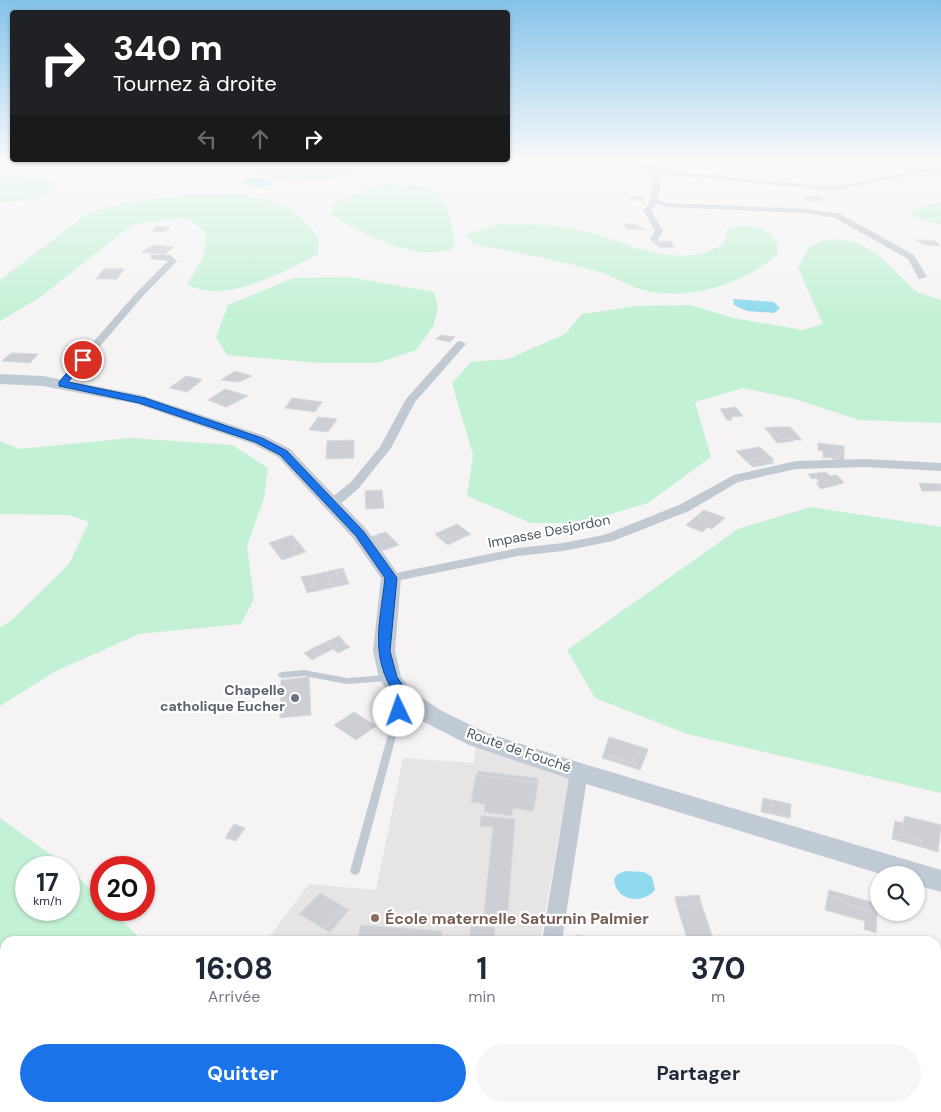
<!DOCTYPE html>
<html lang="fr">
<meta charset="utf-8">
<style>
body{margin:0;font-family:"DM Sans",sans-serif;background:#f6f6f7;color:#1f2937;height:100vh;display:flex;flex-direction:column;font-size:19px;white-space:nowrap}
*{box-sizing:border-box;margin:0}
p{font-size:16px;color:#747a83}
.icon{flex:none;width:28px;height:28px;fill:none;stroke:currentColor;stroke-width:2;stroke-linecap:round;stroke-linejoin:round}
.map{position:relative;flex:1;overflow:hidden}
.drawer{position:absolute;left:0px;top:936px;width:941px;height:176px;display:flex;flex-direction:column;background:#fff;border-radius:15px 15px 0 0;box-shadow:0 1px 4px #0004}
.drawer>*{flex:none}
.guide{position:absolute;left:10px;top:10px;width:500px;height:152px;border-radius:5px;box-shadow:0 1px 4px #0004;background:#202124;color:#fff;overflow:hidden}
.tools{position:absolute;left:870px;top:866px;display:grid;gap:10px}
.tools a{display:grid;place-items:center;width:55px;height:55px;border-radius:50%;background:#fff;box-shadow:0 1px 4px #0004;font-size:25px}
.speed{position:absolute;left:15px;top:856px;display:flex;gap:10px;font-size:25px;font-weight:700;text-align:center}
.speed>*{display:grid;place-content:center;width:65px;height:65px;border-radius:50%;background:#fff;box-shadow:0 1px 4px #0004;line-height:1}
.speed small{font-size:12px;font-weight:400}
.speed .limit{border:8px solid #d22;background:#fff;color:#111}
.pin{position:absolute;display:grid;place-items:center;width:42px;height:42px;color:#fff;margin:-21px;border:2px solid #fff;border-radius:50%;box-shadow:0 1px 5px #0007}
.me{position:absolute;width:55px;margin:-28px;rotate:357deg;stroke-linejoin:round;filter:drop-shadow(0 0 4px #0008)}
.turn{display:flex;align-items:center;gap:18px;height:105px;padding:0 20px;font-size:22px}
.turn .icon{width:65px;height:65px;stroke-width:2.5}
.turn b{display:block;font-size:35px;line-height:42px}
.lanes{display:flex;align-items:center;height:48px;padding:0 20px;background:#0003;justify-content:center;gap:25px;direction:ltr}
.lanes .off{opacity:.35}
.eta{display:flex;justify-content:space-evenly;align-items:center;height:85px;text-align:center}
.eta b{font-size:30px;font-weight:700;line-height:35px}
.action{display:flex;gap:10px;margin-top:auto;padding:10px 20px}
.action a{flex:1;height:58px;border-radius:30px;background:#1a73e8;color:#fff;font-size:20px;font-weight:700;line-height:58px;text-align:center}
.action a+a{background:#f6f6f7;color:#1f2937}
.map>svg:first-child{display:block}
.education{fill:#e6e4e5}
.green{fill:#c3f1d5}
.water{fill:#90daee}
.building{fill:#cdcfd5;stroke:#d7d9de}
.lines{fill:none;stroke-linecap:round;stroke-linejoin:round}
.service{fill:#c1cad2;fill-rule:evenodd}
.minor{fill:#c1cad2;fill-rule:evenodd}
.secondary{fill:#c1cbd6;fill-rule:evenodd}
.route{fill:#1a73e8;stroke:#114b97}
.worship-dot{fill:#6b7280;stroke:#fff;stroke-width:2}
.education-dot{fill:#8d6e63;stroke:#fff;stroke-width:2}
.labels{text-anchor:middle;stroke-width:4.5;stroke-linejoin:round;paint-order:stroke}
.street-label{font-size:14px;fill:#4a5661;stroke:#fff}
.worship-label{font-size:14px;font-weight:bold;fill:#5b616d;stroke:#fff;text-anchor:end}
.near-education-label{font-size:16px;font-weight:bold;fill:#785e54;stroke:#fff;text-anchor:start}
</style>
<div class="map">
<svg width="941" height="1112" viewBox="0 0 941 1112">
<rect width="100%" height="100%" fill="#f5f3f3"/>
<polygon class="education" points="476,745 570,775 540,941 266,941 309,884 376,890 403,758 474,763"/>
<g class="green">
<path d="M163 161H422C376 169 337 182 289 181 274 180 259 175 244 172 218 167 193 165 167 165Z"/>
<path d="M0 176H28L51 179 56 187C43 201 18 201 0 203Z"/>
<path d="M378 184C396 184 428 183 441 197 451 208 452 229 455 242L451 250C442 251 432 253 423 252 390 248 358 232 330 214L334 203Z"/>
<path d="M238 194C280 203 291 202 319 238L318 254C284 272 223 306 187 284L204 256 206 234 195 223 181 218 132 225 39 298 0 321V280L88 213 124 202 189 195Z"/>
<polygon points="941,203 941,225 914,218 910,212 926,205"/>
<path d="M501 224C526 224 550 224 574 229 615 236 651 260 694 255 704 254 714 248 723 245L727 230C740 221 769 226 776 242 778 245 777 251 778 254 741 286 686 302 639 289 626 285 615 277 603 273 561 260 516 253 473 244L465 234Z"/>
<polygon points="828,239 856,242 879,255 915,291 941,300 941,423 859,420 795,399 743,388 695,402 711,457 648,503 580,523 531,523 467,496 473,455 452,383 471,362 508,359 565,334 582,314 637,306 691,305 733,318 802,330 823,324 798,268 809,247"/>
<polygon points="350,277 434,292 438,306 434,325 416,350 377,363 320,363 227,355 216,337 228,305 293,278"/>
<polygon points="131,438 232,445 268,468 264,498 247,546 254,599 241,624 139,634 54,672 0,706 0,627 11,621 69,564 89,522 69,515 0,514 0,441 19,449"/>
<polygon points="810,507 941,527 941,793 687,734 595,698 567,650 738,529"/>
<polygon points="0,818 68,867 26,868 26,910 69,910 69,868 101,900 101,910 111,910 143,941 5,941 5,1108 263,1108 263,1112 0,1112"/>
</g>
<g class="water">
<polygon points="252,178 267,179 273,184 256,188 241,183"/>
<polygon points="733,299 774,302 780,308 774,313 747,311 734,305"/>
<path d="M626 871 644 872 652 877 655 890C642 905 615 901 614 879L618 874Z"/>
</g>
<g class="building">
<polygon points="817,195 826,200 809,202 801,197"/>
<polygon points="630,196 643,196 644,200 632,200"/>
<polygon points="623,224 635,224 646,230 627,229"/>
<polygon points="156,227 170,227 165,232 152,231"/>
<polygon points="916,240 936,241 940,246 923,244"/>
<polygon points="670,241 675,247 661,248 652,242"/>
<polygon points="153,245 174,247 164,255 142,252"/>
<polygon points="104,269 124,269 117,279 96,279"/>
<polygon points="441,335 455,337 450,342 436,339"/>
<polygon points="11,353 38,354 30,363 2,361"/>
<polygon points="235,371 252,376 239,382 221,380"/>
<polygon points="185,376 197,378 202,380 187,392 179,390 182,388 176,386 185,379 182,379"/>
<polygon points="182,379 185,379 176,386 182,388 179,390 169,388"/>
<polygon points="225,389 248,396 226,407 208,400"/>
<polygon points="292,398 322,402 315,412 285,408"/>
<polygon points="736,407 743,416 731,417 732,420 727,420 720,409"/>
<polygon points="318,417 337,419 328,432 309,430"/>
<polygon points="774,427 790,427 802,440 780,439 774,432 769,433 765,428"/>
<polygon points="774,432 780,439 793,439 794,441 777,443 769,433"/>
<polygon points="354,440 354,458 326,459 327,441"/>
<polygon points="818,443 844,446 844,450 840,450 840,457 823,458 823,451 818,450"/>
<polygon points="760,447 774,460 763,462 759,458 746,461 736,451"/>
<polygon points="840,450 844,450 844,460 832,459 832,455 840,457"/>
<polygon points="759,458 763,462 771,461 774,463 753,467 746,461"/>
<polygon points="826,472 830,476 837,475 844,483 821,489 816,483 820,483 816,478 812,479 808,474"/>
<polygon points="919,483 941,484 941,491 922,491"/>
<polygon points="382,490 384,508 366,509 365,491"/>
<polygon points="704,510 725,518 712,529 708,527 702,532 690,527 702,517 698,515"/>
<polygon points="698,515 702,517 690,527 686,525"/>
<polygon points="457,524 471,534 460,539 455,536 448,539 442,535 438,537 435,534"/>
<polygon points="386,532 399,545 376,553 364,539"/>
<polygon points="292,535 300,544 294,547 297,550 291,552 294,556 282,560 269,543"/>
<polygon points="442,535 448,539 455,536 460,539 448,545 438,537"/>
<polygon points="300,544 306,552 294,556 291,552 297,550 294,547"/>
<polygon points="343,568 344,571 335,573 339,581 347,579 349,584 334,587 326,572"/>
<polygon points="344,571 347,579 339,581 335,573"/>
<polygon points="326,572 334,587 307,593 305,587 316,585 312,575"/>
<polygon points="312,575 316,585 305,587 301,577"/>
<polygon points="339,636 345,643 333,649 326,642"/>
<polygon points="326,642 333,649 323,654 315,647"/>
<polygon points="345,643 350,647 338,653 333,649"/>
<polygon points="315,647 323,654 312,660 304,653"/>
<polygon points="309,677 311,715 280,718 281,680"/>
<polygon points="354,712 376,726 356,740 334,725"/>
<polygon points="609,737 648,749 646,755 636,753 632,763 610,756 609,760 602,758"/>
<polygon points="636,753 646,755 640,770 609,760 610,756 632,763"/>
<polygon points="478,771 538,778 538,783 476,775"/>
<polygon points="476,775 538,783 534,809 532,811 513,808 512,816 484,812 485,804 471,802"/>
<polygon points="763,798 772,800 771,814 761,812"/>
<polygon points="772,800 791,804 790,818 771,814"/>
<polygon points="481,816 515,819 507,924 483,922 493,827 480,826"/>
<polygon points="905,816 941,825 938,852 921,847 922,841 900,835"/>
<polygon points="895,821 903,823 900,835 922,841 921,847 892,839"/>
<polygon points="234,824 245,828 236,841 225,838"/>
<polygon points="829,890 878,904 877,913 842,902 843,899 828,895"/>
<polygon points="320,893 344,907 324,929 299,914"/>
<polygon points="699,895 701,903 677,906 675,897"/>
<polygon points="828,895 843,899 842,902 877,913 876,933 864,929 865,921 825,910"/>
<polygon points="701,903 714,941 688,941 677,906"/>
<polygon points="344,907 349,910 330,932 324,929"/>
<polygon points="361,925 442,931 441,941 357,941"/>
<polygon points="471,926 495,927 494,941 469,941"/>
<polygon points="577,935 603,940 606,941 576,941"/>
<polygon points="5,1103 5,1108 47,1108 45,1112 1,1112"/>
</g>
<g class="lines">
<g class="service">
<polygon points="304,670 347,678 387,675 390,676 391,678 390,680 387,681 347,684 304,676 282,678 279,677 278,675 279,673 282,672"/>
<polygon points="402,696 405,697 406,699 360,871 358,874 355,875 352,874 350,871 398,699 399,697"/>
</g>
<g class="minor">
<polygon points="628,161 638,161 659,169 682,172 833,187 897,174 916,168 941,169 941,173 917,172 899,178 833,191 661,174 658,200 668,203 808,209 840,214 914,255 927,277 919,279 908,259 835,218 808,213 667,207 657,204 651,210 663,231 657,241 651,241 650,239 655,231 643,210 649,204 654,172"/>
<polygon points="151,255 170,255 177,261 143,296 66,386 58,386 58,382 137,292 168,261 151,259"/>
<polygon points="461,341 466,344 415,402 391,448 358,489 337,507 327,507 326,504 327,501 350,483 380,447 406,399 457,342"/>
<polygon points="865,459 941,463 941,471 865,467 796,469 738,482 689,511 613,541 563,551 518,556 391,582 384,578 391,574 518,548 563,543 604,535 679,505 734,475 796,461"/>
<polygon points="579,766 585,767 588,772 562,941 542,941 570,772 573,767"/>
<polygon points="526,1108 548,1108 550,1112 526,1112"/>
</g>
<polygon class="secondary" points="0,374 43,376 141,395 265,436 290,449 367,530 401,578 395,651 401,677 411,690 440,710 487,733 584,764 941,870 941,892 916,885 916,875 884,875 570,779 469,745 424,722 395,702 379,678 373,651 381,578 353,538 278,457 253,444 137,404 43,386 0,384"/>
</g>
<linearGradient id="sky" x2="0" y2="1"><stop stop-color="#85c3ea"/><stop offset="0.51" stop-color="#fafafa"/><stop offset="1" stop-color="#fafafa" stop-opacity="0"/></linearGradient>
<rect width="941" height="317" fill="url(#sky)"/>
<path class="route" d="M80 358 87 360 68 382 145 398 262 438 287 451 364 532 397 578 390 651 397 677 410 696 404 714H394L392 711 396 696C369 656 380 624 385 578L356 536 280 455 255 442 139 403 59 386V382Z"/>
<circle class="worship-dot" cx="295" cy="698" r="5"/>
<circle class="education-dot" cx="375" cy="918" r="5"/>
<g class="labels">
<g class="street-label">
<text transform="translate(549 531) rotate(-11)" y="5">Impasse Desjordon</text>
<text transform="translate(519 750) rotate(19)" y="5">Route de Fouché</text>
</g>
<g class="worship-label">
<text x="285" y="695">Chapelle<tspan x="285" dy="16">catholique Eucher</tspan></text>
</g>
<g class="near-education-label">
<text x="385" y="924">École maternelle Saturnin Palmier</text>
</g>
</g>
</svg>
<div class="tools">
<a><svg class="icon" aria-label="search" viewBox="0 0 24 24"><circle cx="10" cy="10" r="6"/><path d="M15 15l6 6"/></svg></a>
</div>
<div class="speed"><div>17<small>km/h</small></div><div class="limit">20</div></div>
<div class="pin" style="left:83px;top:360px;background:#d93025"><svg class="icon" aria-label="arrive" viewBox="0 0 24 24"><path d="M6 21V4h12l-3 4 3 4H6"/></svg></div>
<svg class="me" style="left:399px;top:711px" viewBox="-20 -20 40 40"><circle r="19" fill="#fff"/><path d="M0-13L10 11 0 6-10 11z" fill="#1a73e8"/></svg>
<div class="guide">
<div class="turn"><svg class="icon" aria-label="right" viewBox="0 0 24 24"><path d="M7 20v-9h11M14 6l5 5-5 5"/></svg><div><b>340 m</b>Tournez à droite</div></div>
<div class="lanes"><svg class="icon off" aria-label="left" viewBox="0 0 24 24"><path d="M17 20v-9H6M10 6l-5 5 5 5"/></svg><svg class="icon off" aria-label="ahead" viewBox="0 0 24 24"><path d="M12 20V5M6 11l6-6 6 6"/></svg><svg class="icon" aria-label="right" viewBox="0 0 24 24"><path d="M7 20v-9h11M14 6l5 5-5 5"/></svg></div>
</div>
<section class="drawer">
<div class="eta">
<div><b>16:08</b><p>Arrivée</p></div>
<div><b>1</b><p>min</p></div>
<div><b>370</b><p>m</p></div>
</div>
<div class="action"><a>Quitter</a><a>Partager</a></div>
</section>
</div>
